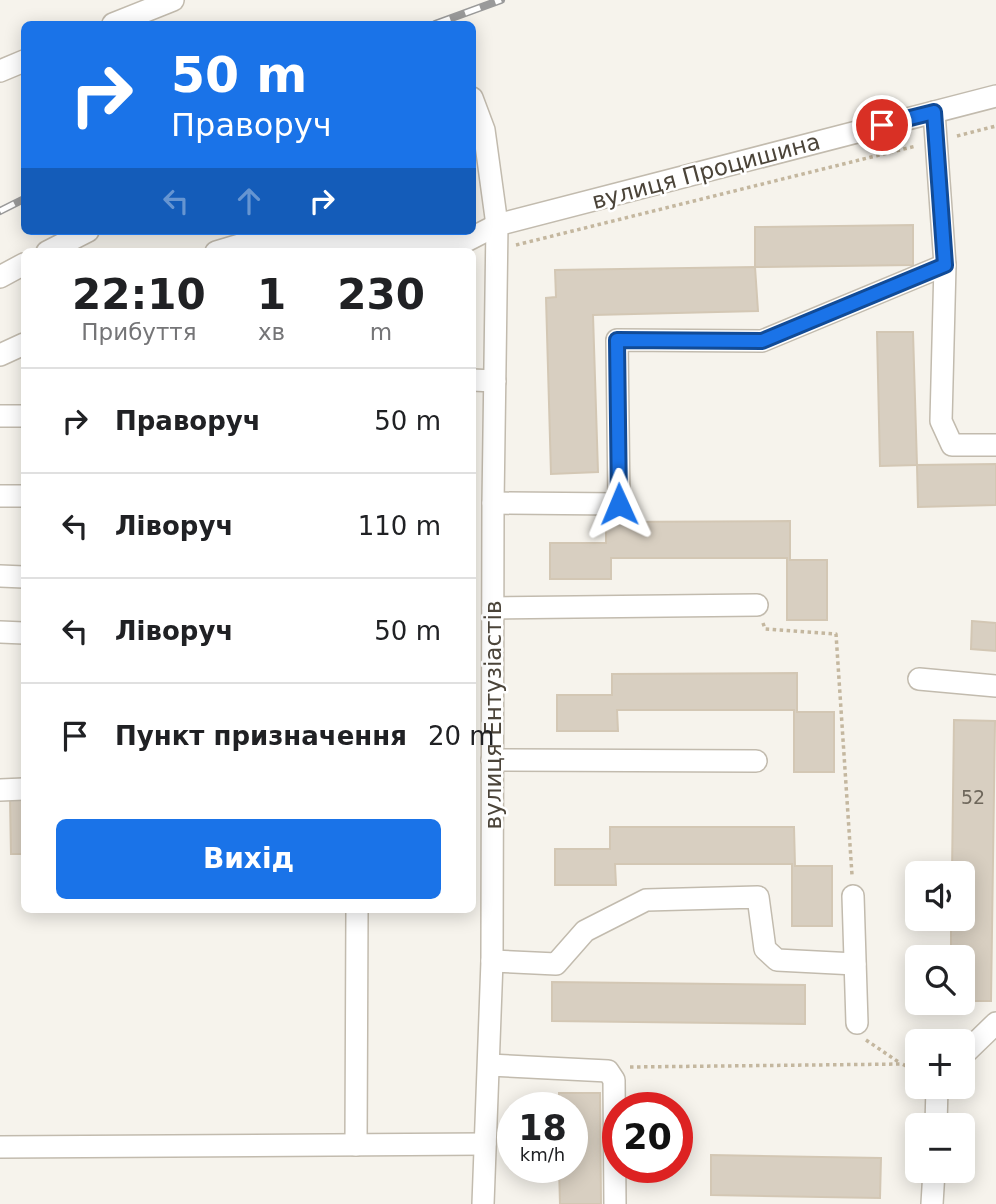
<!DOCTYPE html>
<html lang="uk">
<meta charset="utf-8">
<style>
body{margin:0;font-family:"DejaVu Sans",sans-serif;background:#f2f2f2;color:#202124;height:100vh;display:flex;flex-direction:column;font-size:26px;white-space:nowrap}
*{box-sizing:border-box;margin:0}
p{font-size:23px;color:#757577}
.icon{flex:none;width:38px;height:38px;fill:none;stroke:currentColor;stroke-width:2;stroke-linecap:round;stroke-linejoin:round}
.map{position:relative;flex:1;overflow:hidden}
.details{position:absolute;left:21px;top:248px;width:455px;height:665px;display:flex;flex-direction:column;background:#fff;border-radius:10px;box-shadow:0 4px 18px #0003}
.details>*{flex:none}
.guide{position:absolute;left:21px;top:21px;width:455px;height:214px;border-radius:10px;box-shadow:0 4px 18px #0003;background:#1a73e8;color:#fff;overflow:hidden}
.tools{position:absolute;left:905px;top:861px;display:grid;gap:14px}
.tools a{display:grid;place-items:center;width:70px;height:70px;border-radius:10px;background:#fff;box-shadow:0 4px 18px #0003;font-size:35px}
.speed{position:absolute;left:497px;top:1092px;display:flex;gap:14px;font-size:35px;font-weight:700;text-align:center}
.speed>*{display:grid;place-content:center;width:91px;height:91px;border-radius:50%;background:#fff;box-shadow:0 4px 18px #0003;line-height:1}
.speed small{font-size:18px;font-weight:400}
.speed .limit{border:10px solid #d22;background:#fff;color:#111}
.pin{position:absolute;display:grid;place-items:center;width:60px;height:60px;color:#fff;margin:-30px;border:4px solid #fff;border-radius:50%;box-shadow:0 2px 7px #0007}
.me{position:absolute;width:77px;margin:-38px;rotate:359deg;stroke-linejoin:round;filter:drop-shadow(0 0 5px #0008)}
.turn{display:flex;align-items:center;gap:24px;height:147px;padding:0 35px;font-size:32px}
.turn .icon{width:91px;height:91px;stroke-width:2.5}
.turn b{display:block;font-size:49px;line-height:60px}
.lanes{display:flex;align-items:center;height:66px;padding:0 35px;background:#0003;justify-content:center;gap:35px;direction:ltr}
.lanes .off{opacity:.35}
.eta{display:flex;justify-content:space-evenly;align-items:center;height:119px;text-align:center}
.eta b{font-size:42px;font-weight:700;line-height:49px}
.button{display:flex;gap:14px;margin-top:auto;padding:14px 35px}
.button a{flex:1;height:80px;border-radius:10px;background:#1a73e8;color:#fff;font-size:28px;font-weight:700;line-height:80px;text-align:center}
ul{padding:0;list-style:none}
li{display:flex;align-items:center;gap:21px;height:105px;padding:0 35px;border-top:2px solid #e0e0e0}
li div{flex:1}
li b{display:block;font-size:26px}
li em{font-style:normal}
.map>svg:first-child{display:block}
.building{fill:#d8cfc1;stroke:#d3c7b4;stroke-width:2}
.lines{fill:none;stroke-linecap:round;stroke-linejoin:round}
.minor-casing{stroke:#c2bbae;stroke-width:24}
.path{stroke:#c4b79f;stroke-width:3.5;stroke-dasharray:3.5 3.5;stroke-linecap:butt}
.minor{stroke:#fff;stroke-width:21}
.rail-casing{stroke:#9a9a9a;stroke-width:8}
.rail{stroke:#fff;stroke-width:5;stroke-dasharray:16;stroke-linecap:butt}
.route-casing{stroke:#114b97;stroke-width:18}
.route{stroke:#1a73e8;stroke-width:12}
.labels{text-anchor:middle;stroke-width:5;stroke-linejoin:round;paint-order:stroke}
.number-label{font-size:19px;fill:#6e675b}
.street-label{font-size:23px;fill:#4b4439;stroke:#fff}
</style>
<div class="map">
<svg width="996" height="1204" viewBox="0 0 996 1204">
<rect width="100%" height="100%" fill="#f6f3ec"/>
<g class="building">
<polygon points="913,225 913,265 755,267 755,227"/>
<polygon points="755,267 758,311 593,315 598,472 551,474 546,298 556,297 555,270"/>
<polygon points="877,332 913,332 917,465 880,466"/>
<polygon points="996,464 996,505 918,507 917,465"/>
<polygon points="790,521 790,560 827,560 827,620 787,620 787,558 611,558 611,579 550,579 550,543 606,543 606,522"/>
<polygon points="972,621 996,623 996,651 971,649"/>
<polygon points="797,673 797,712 834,712 834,772 794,772 794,710 617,710 618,731 557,731 557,695 612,695 612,674"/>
<polygon points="954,720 995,721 991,1001 962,1001 962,957 951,957 951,919 962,919 962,873 952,873"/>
<polygon points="10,798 24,798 24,854 11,854"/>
<polygon points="610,827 794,827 795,866 832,866 832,926 792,926 792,864 615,864 616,885 555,885 555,849 610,849"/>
<polygon points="552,982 805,985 805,1024 552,1021"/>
<polygon points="559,1093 600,1093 601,1204 560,1204 559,1167 572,1167 572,1108 559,1108"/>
<polygon points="711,1155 881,1158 880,1198 711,1195"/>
</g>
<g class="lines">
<g class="minor-casing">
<g id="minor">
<polyline points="113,24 173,0"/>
<polyline points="0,71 24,61"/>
<polyline points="472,98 484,130 497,225 493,503 492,961 483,1204"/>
<polyline points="47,252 88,231"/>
<polyline points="216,252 253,241 462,243 497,225 996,96"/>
<polyline points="945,265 941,421 952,445 996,445"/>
<polyline points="0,277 24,264"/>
<polyline points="0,355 24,344"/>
<polyline points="472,380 495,381"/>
<polyline points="0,416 24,416"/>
<polyline points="0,496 24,496"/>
<polyline points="493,503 619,504 617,340 762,341 945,265 934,112"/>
<polyline points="0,576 24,577"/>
<polyline points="493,608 757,605"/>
<polyline points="0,632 24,633"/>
<polyline points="919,679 996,686"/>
<polyline points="492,760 756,761"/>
<polyline points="0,790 24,789"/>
<polyline points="853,896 857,1023"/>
<polyline points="492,961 556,964 585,931 646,900 758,897 765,949 777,960 855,964"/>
<polyline points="962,1056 996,1023"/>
<polyline points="489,1065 608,1071 614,1080 615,1204"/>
<polyline points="936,1125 937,1087"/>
<polyline points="356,1145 357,910"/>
<polyline points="0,1147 485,1144"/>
<polyline points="932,1204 934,1171"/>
</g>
</g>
<g class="path">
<polyline points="957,136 996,126"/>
<polyline points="516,245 916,146"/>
<polyline points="763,623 765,629 836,634 852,875"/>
<polyline points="866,1040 900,1063"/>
<polyline points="630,1067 902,1064 917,1071"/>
</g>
<use href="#minor" class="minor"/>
<g class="rail-casing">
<g id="rail">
<polyline points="435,24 501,0"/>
<polyline points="0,211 24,199"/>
</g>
</g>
<use href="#rail" class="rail"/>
</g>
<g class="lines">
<g class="route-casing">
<polyline id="route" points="619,504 617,340 762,341 945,265 934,112 882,125"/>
</g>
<use href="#route" class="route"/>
</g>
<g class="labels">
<g class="number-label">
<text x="973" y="804">52</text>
</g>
<g class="street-label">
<text transform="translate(706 171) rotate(-15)" y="8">вулиця Процишина</text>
<text transform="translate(493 715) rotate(-90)" y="8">вулиця Ентузіастів</text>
</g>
</g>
</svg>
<div class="tools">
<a><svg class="icon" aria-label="sound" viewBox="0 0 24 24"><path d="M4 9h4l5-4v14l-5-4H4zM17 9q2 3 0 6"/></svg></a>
<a><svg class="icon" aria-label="search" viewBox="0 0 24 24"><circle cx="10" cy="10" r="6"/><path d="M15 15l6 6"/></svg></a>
<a>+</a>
<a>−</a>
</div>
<div class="speed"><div>18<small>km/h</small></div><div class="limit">20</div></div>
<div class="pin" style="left:882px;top:125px;background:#d93025"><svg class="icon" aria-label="arrive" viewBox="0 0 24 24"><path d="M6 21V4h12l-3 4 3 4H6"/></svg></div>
<svg class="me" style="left:619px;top:504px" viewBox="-20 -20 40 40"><path d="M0-17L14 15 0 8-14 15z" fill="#1a73e8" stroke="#fff" stroke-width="4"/></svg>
<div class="guide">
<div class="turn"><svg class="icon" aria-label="right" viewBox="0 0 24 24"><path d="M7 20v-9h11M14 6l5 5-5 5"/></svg><div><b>50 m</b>Праворуч</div></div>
<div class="lanes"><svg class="icon off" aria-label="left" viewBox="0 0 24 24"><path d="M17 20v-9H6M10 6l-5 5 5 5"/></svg><svg class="icon off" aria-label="ahead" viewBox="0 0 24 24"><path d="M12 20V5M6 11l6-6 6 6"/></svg><svg class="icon" aria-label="right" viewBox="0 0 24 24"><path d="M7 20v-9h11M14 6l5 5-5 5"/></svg></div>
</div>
<section class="details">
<div class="eta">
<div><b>22:10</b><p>Прибуття</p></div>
<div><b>1</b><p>хв</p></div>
<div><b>230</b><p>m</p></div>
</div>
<ul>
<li><svg class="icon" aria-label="right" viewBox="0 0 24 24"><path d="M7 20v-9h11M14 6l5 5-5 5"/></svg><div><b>Праворуч</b></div><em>50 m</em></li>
<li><svg class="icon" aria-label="left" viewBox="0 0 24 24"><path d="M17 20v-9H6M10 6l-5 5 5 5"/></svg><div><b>Ліворуч</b></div><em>110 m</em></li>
<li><svg class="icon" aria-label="left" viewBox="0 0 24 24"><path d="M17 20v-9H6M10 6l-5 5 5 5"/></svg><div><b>Ліворуч</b></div><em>50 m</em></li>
<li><svg class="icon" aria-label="arrive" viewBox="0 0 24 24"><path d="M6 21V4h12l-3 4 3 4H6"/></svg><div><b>Пункт призначення</b></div><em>20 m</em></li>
</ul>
<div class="button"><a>Вихід</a></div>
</section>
</div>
